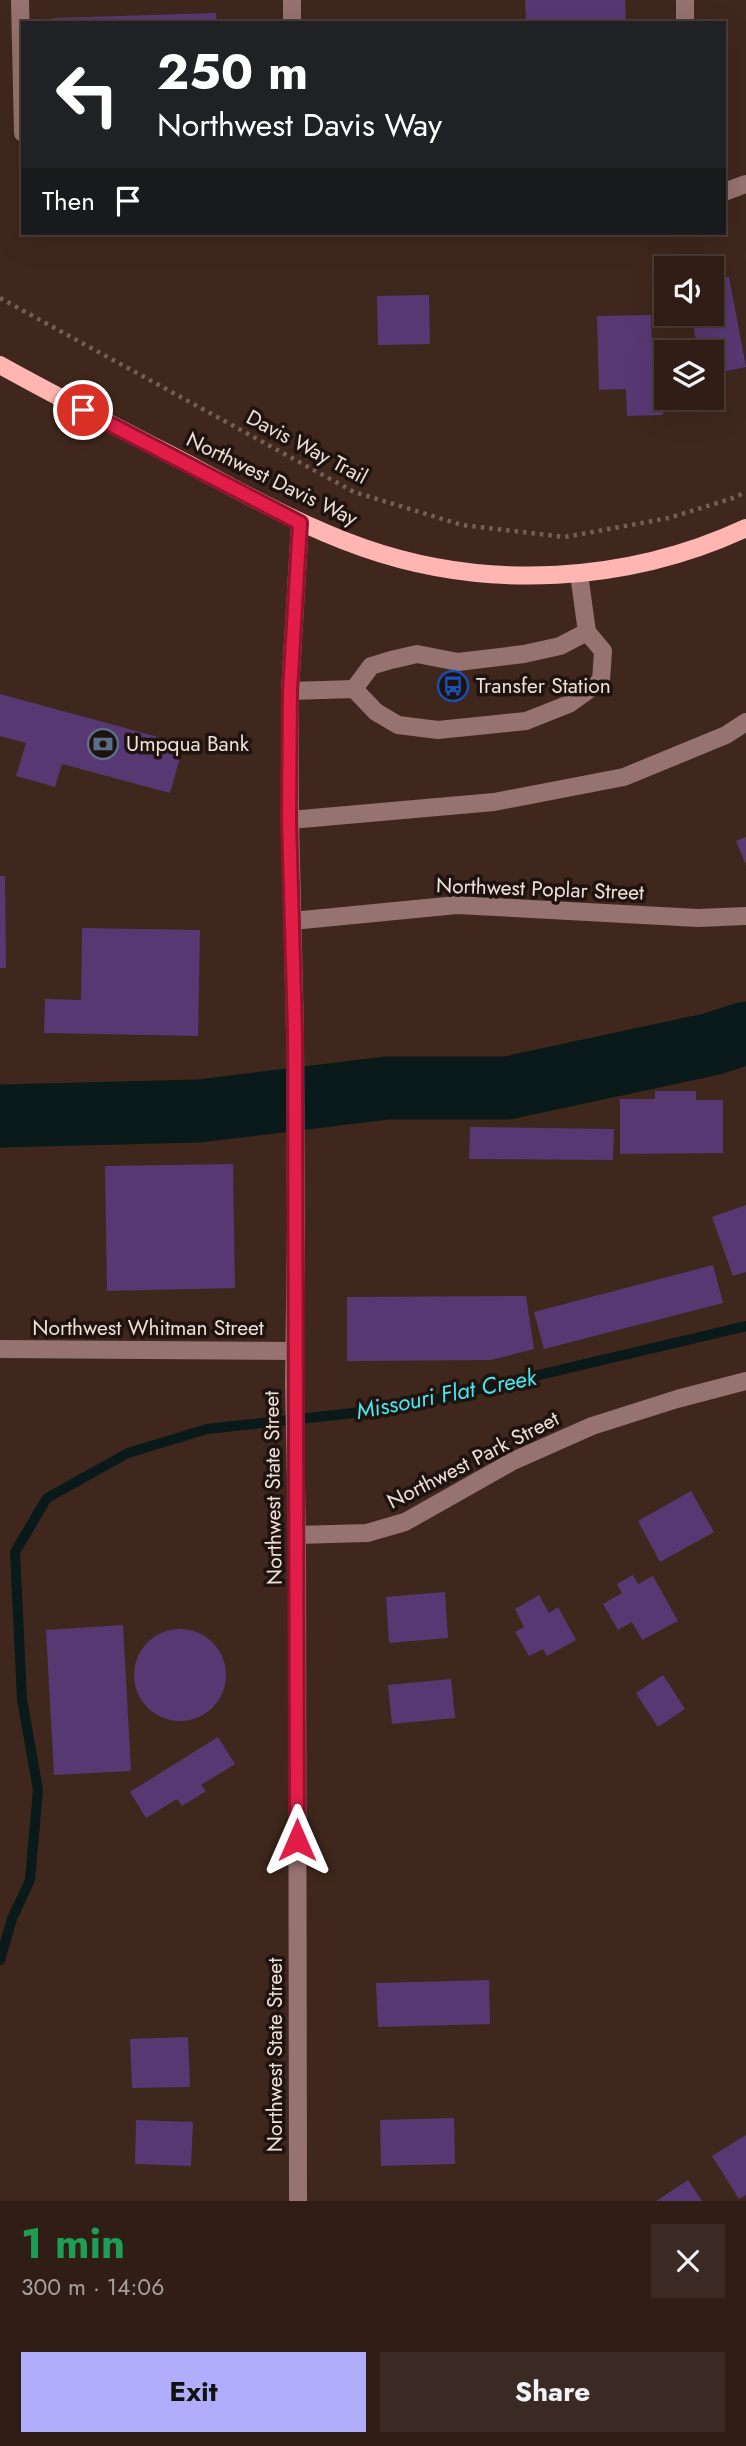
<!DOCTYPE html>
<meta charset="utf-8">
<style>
body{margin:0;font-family:Jost,sans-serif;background:#3b2a23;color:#f1f3f6;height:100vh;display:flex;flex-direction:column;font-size:26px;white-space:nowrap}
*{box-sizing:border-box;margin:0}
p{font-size:23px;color:#a7a2a1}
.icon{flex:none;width:38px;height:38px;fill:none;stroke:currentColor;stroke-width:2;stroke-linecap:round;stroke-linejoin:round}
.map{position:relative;height:2201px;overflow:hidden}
.drawer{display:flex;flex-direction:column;background:#2f1d16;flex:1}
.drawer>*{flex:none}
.hud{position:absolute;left:21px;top:21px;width:705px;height:214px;border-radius:0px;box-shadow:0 7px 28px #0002,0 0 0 2px #4a3b35;background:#202124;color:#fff;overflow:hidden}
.fabs{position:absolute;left:654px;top:256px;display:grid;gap:14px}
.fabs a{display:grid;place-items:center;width:70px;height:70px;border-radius:0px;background:#2f1d16;box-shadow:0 7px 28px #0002,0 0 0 2px #4a3b35;font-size:35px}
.pin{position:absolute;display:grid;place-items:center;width:60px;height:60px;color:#fff;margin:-30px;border:4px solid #fff;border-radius:50%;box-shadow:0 2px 7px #0007}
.me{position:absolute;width:77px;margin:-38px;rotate:0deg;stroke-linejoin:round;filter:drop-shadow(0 0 5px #0008)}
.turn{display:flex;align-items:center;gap:24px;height:147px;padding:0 21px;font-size:32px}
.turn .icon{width:91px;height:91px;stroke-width:2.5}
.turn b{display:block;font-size:49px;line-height:60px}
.then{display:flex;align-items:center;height:66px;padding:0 21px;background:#0003;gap:14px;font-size:26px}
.round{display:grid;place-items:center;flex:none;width:74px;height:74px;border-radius:0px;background:#3b2a23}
.headline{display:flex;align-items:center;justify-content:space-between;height:119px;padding:0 21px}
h1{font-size:42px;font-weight:700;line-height:52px;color:#1e9e55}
.cta{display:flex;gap:14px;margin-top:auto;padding:14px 21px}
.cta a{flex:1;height:80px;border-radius:0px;background:#b0aefa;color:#111;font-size:28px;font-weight:700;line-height:80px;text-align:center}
.cta a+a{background:#3b2a23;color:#f1f3f6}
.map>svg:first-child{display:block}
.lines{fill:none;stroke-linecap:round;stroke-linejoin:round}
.stream{stroke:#0a1919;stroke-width:10}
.river{stroke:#0a1919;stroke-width:63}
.building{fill:#583873}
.path{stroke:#745e55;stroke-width:4.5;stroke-dasharray:3.5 5;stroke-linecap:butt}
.minor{stroke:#967270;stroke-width:18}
.major{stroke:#ffb6b3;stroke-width:18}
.route-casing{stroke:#92132f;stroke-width:18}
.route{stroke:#e11d48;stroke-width:12}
.labels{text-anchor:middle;stroke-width:7;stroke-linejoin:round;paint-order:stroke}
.street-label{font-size:21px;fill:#efdfd9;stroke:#1e130e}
.poi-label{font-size:21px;fill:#efdfd9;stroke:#1e130e;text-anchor:start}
.water-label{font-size:23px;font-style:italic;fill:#45e9f0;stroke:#1e130e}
</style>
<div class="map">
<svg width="746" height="2201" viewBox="0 0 746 2201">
<rect width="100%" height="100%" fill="#3f271d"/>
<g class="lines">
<polyline class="stream" points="0,1960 12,1919 30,1880 38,1790 22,1699 15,1552 47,1498 128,1453 207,1429 399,1408 746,1326"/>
<polyline class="river" points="0,1116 199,1111 387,1088 507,1088 712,1044 746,1033"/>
</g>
<g class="building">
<polygon points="525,0 625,0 626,23 526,23"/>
<polygon points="216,13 217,23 53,23 53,18"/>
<polygon points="729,277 746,367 712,374 712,352 698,352 691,313 712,313 712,280"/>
<polygon points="429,295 430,344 378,345 377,296"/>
<polygon points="651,315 653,387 662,387 663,415 627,416 626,389 599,390 597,316"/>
<polygon points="0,694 184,744 170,793 62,764 55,787 16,776 26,743 0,736"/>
<polygon points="746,837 746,865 736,841"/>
<polygon points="0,876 5,876 6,968 0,968"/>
<polygon points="82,928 200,930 198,1036 44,1033 45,999 81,1000"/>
<polygon points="655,1091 696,1091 696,1100 723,1100 723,1153 620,1154 620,1099 655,1099"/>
<polygon points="470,1127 614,1129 613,1160 469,1159"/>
<polygon points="233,1164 235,1288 107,1291 105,1166"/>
<polygon points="746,1205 746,1272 733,1276 712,1217"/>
<polygon points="713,1265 723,1303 544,1349 534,1312"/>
<polygon points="526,1296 534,1349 491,1360 347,1361 347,1297"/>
<polygon points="691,1491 714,1532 660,1562 638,1521"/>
<polygon points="633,1575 638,1584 653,1576 678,1621 642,1640 632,1622 618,1630 603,1604 622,1593 617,1584"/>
<polygon points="445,1592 448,1638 389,1643 386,1597"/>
<polygon points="539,1595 549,1613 558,1607 576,1640 547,1656 543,1649 529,1656 515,1632 524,1627 515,1609"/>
<polygon points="123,1625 131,1771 54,1775 46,1630"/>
<circle cx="180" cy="1675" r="46"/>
<polygon points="663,1675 685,1709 658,1727 636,1693"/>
<polygon points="451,1679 455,1718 392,1724 388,1685"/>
<polygon points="218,1737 235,1764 201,1785 206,1791 182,1806 177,1799 146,1818 130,1792"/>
<polygon points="489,1980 490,2024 378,2027 376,1983"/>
<polygon points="188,2037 190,2087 132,2088 130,2039"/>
<polygon points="454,2118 455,2164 381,2166 380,2120"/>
<polygon points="136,2120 193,2122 191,2166 135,2164"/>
<polygon points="746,2135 746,2195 739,2199 712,2156"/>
<polygon points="688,2180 702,2201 656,2201"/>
</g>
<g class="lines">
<polyline class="path" points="0,298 354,492 462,525 565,537 669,518 733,498 746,492"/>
<g class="minor">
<polyline points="20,0 23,133"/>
<polyline points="292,0 292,23"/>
<polyline points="685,0 685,23"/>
<polyline points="724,192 746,184"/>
<polyline points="354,689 371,666 391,660 417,654 458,662 524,654 560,646 587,632"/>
<polyline points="290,691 354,689 376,712 398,725 438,730 526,721 569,704 601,681 603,651 587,632 579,574"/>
<polyline points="290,820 494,802 624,777 726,735 746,722"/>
<polyline points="292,921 457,905 698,918 746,916"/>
<polyline points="0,1349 295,1351"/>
<polyline points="297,1535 367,1533 405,1522 513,1461 592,1426 677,1399 746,1381"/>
<polyline points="298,2201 297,1535 294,1385 296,1221 295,1032 290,820 290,691 300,523"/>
</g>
<path class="major" d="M0 365C63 400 128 433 192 466 248 496 304 527 364 548 487 591 628 583 746 528"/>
</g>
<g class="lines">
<g class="route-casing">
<polyline id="route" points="83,410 300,523 290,691 289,820 295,1032 297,1840"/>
</g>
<use href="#route" class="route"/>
</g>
<defs>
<g id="bus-ring" transform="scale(1.575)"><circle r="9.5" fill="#1e130e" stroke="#1a4fb4" stroke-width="1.5"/><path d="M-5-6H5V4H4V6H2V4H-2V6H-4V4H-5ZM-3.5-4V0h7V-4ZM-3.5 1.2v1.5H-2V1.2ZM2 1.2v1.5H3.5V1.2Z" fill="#1a4fb4"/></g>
<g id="bank-ring" transform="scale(1.575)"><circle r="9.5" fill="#1e130e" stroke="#5c6f8a" stroke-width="1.5"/><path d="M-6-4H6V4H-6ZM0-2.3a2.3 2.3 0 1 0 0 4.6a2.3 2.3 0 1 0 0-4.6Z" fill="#5c6f8a"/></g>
</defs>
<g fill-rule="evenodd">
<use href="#bus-ring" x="453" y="686"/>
<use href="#bank-ring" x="103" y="744"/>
</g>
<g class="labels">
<g class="street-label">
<text transform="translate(307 447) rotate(28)" y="7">Davis Way Trail</text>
<text transform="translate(272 479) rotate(26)" y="7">Northwest Davis Way</text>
<text transform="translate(540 889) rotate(2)" y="7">Northwest Poplar Street</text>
<text x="148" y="1335">Northwest Whitman Street</text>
<text transform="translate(473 1460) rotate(-27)" y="7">Northwest Park Street</text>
<text transform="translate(273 1488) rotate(-91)" y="7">Northwest State Street</text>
<text transform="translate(275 2055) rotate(-90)" y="7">Northwest State Street</text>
</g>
<g class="poi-label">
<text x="476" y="693">Transfer Station</text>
<text x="126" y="751">Umpqua Bank</text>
</g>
<g class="water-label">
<text transform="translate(446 1394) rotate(-11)" y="8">Missouri Flat Creek</text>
</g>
</g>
</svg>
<div class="fabs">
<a><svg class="icon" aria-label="sound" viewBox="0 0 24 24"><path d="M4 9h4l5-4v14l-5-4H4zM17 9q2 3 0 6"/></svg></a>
<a><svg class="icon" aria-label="layers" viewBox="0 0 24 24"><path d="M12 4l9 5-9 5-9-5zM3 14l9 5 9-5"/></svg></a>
</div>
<div class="pin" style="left:83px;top:410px;background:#d93025"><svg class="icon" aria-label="arrive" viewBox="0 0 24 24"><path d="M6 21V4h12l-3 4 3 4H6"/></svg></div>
<svg class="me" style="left:297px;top:1840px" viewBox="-20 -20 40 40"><path d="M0-17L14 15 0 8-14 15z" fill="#e11d48" stroke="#fff" stroke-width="4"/></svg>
<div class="hud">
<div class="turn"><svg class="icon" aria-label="left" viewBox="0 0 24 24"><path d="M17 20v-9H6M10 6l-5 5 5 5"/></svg><div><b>250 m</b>Northwest Davis Way</div></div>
<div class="then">Then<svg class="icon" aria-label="arrive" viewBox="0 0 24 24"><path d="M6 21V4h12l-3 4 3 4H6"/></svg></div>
</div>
</div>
<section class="drawer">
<div class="headline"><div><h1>1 min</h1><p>300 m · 14:06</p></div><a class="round"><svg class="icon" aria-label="close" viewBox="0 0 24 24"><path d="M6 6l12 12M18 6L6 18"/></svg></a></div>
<div class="cta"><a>Exit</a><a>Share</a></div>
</section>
